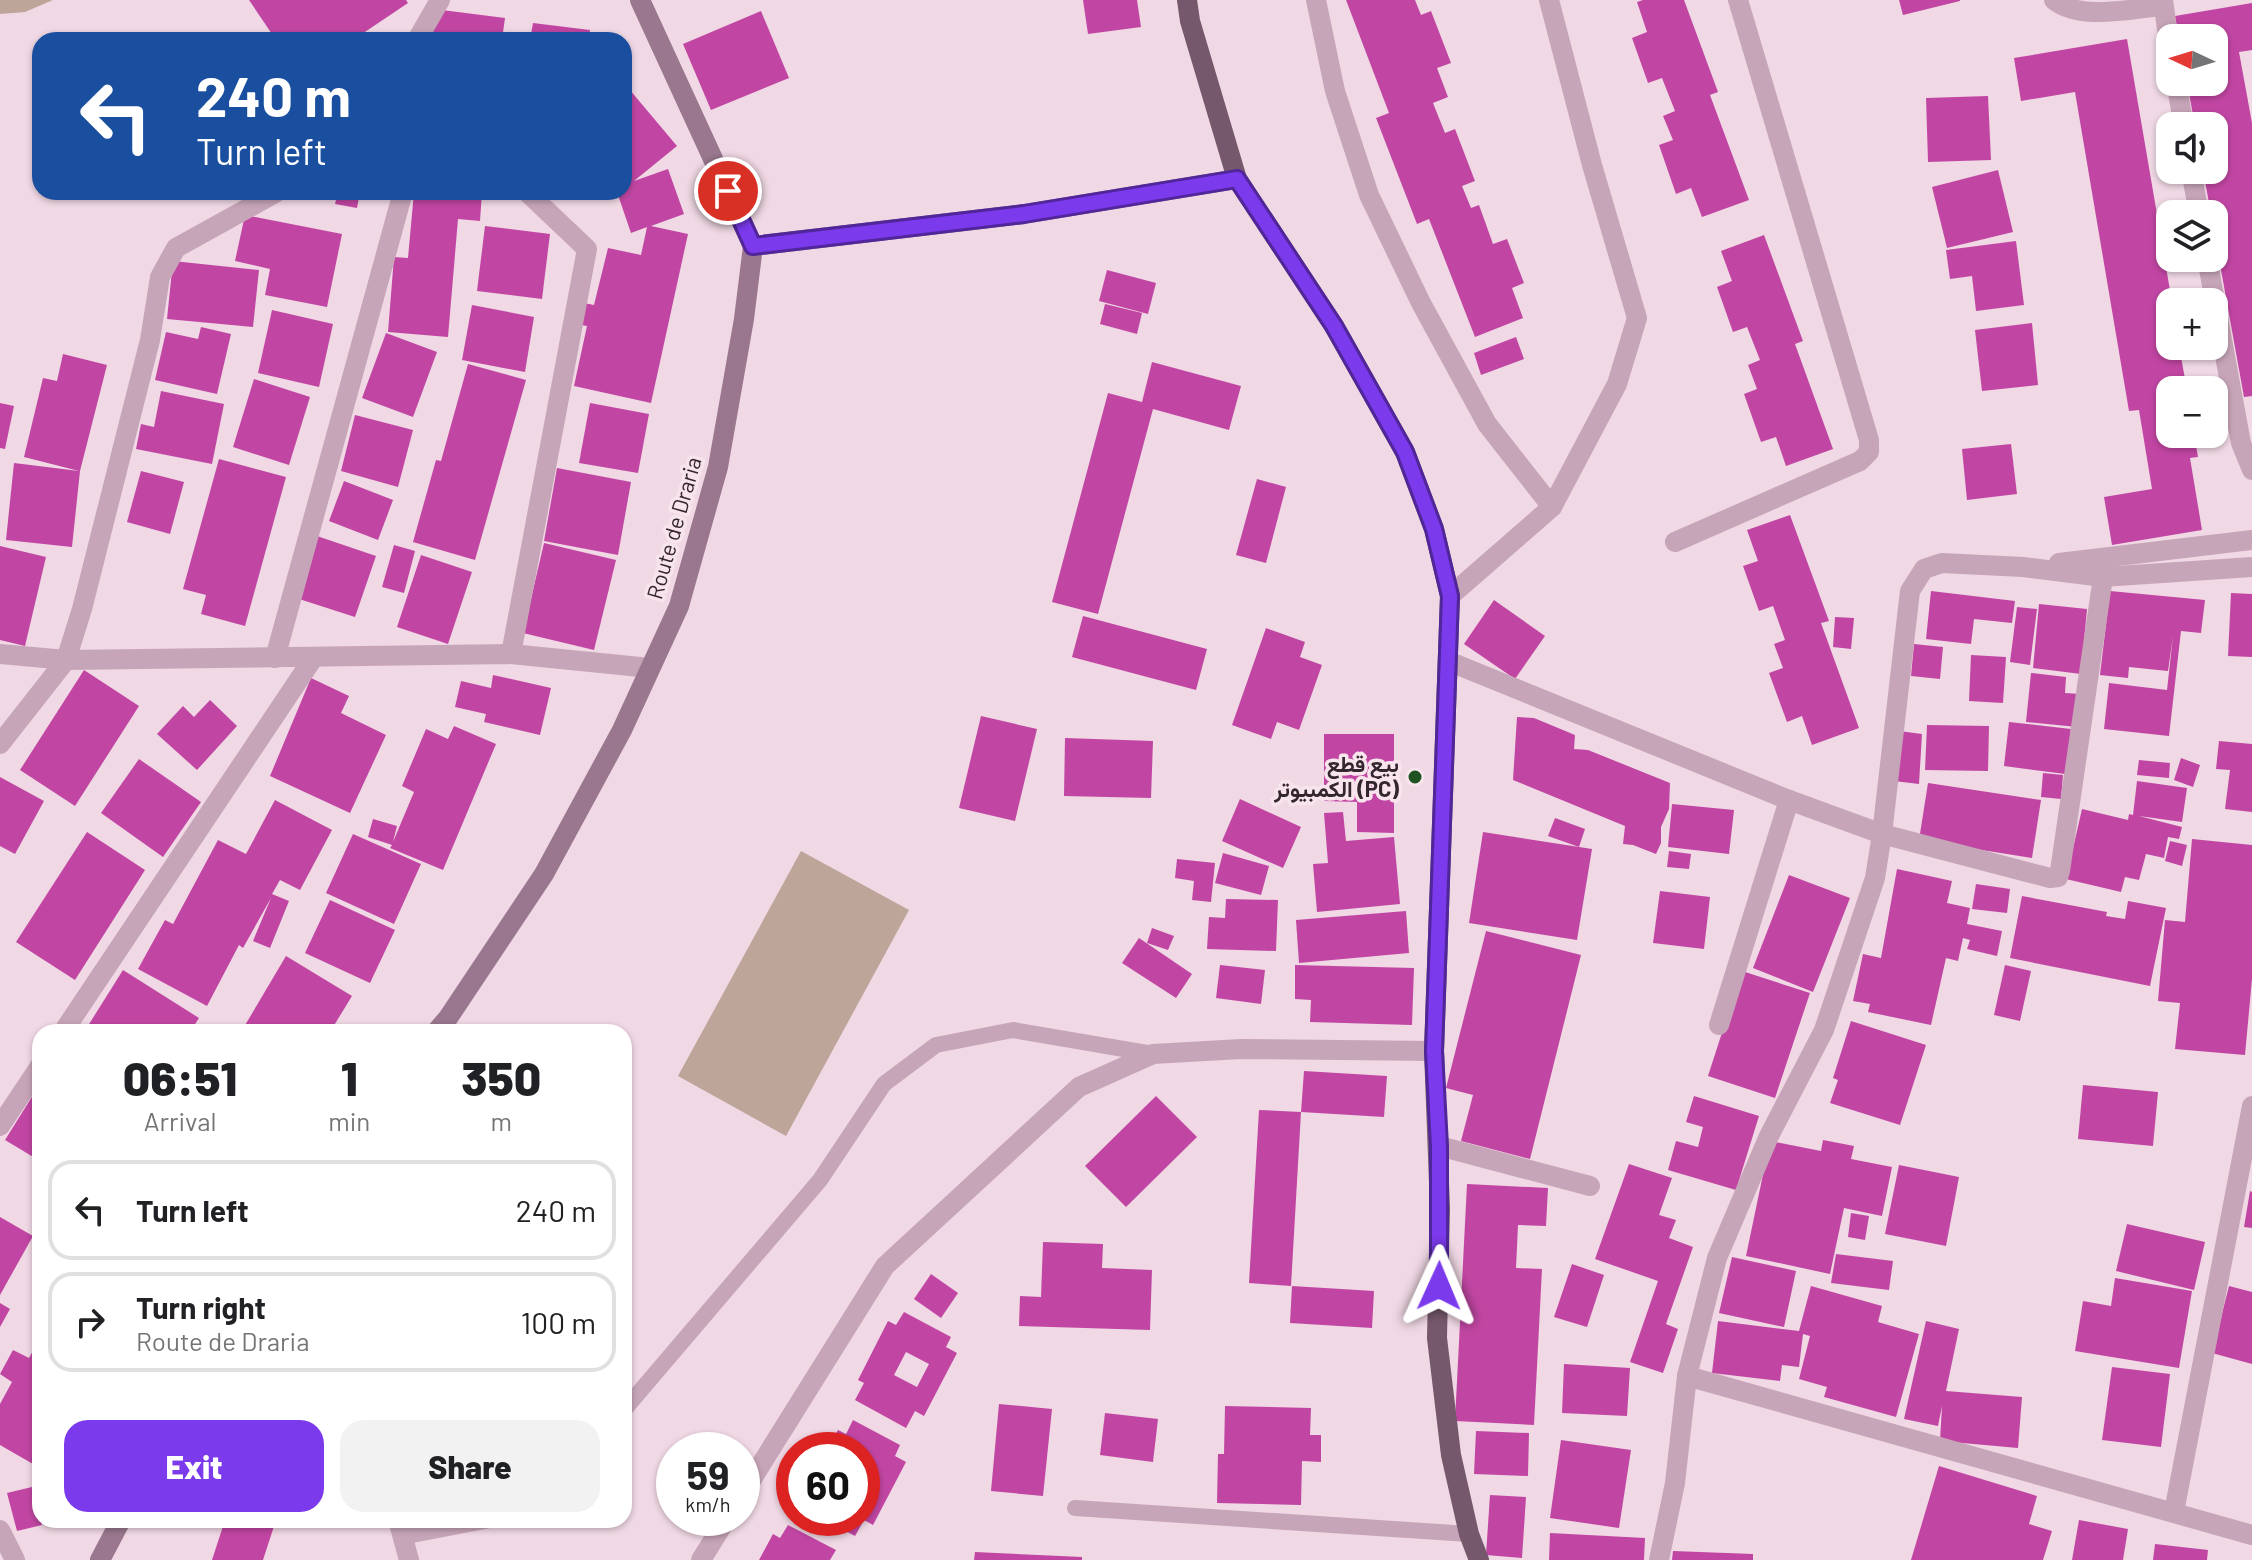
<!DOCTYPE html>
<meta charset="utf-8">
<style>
body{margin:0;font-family:Barlow,Vazirmatn,sans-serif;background:#f2f2f2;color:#202124;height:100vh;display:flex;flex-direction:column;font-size:30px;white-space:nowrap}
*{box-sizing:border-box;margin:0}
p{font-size:26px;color:#757577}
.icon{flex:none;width:44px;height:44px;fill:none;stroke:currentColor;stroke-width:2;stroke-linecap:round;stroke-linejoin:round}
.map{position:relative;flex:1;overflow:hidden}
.panel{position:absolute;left:32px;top:1024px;width:600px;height:504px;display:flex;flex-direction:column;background:#fff;border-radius:24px;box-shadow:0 2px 6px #0004}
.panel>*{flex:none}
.hud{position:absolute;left:32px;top:32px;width:600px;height:168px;border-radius:24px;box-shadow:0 2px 6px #0004;background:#1a4fa0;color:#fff;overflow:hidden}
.needle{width:52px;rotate:274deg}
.fabs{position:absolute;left:2156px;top:24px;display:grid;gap:16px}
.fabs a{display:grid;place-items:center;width:72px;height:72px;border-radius:16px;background:#fff;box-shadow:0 2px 6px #0004;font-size:40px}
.speed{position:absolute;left:656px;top:1432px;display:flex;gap:16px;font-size:40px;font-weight:700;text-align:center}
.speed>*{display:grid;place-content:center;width:104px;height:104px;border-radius:50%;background:#fff;box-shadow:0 2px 6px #0004;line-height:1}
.speed small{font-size:20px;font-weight:400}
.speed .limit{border:12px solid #d22;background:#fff;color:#111}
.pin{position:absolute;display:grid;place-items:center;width:68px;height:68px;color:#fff;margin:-34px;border:4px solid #fff;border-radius:50%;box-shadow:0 2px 8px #0007}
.me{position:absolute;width:88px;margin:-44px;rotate:1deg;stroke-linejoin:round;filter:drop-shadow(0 0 6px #0008)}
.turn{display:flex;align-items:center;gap:28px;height:168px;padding:0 32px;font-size:36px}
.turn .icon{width:104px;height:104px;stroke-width:2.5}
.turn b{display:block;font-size:56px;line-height:68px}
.eta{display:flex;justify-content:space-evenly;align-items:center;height:136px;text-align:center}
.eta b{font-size:48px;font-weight:800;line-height:56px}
.cta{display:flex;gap:16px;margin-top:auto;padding:16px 32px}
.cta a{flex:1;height:92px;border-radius:24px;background:#7c3aed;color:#fff;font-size:32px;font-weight:800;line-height:92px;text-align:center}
.cta a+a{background:#f2f2f2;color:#202124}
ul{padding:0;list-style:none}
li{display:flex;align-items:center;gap:24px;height:100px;margin:0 16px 12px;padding:0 16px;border:4px solid #e0e0e0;border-radius:24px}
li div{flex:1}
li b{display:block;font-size:30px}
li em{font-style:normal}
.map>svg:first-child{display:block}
.green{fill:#bea599}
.building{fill:#c146a3;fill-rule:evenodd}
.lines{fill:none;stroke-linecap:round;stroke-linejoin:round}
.service{stroke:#c7a5b8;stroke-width:16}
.minor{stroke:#c7a5b8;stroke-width:20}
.secondary{stroke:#9a778e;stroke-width:20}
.primary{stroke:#75586b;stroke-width:20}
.route-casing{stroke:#51269a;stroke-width:20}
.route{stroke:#7c3aed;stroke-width:14}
.poi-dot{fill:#1e5221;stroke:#f8e4ed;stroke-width:3}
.labels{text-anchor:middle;stroke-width:7;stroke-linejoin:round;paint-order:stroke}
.street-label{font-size:22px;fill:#33262f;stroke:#f8e4ed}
.poi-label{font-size:22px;font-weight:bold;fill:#33262f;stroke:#f8e4ed;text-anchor:end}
</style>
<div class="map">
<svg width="2252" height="1560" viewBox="0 0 2252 1560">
<rect width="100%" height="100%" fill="#f0d8e4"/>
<g class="green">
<polygon points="0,0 53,0 25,12 0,14"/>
<polygon points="801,851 909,910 786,1136 678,1076"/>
</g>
<g class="building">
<polygon points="249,0 406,0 408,3 353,40 276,40"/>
<polygon points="1083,0 1137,0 1141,27 1088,34"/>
<polygon points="1346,0 1415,0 1421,15 1431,11 1451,63 1437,68 1448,97 1433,103 1445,133 1455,129 1475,181 1462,186 1471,208 1479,205 1493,244 1507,239 1524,283 1512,288 1523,318 1475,337 1429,219 1417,224 1376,118 1389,113"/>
<polygon points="1643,0 1684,0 1718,92 1710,95 1749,200 1702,217 1691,188 1676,194 1659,145 1673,140 1663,116 1675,111 1662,78 1648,83 1632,38 1647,32 1637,2"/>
<polygon points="1899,0 1960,0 1960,1 1903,15"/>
<polygon points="2252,3 2252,50 2239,52 2252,123 2252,396 2244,397 2214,231 2214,214 2211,214 2203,170 2214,170 2214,126 2195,126 2187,82 2214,82 2214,38 2179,38 2175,16"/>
<polygon points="434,9 505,18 502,40 430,40"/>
<polygon points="761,11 789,78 711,110 683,44"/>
<polygon points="533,23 590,30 589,40 530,40"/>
<polygon points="2127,39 2172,302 2170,346 2179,346 2187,390 2170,390 2170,434 2194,434 2198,457 2190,458 2202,530 2112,545 2104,497 2152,489 2139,410 2129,411 2075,92 2021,101 2014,58"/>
<polygon points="624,83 677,146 634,181 668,169 684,214 651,226 688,234 651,403 574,386 587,326 575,324 579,302 594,305 608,248 641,255 647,227 631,233 617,192 624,192 624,185 626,184 624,181"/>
<polygon points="1988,96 1991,160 1928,162 1926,98"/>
<polygon points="1998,170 2013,232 1947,248 1932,187"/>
<polygon points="338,192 360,192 357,208 335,204"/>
<polygon points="414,192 482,192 480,221 458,219 448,337 388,332 394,257 408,258"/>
<polygon points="245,215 342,234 327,307 265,295 270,269 235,261"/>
<polygon points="485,226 550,234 542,299 477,291"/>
<polygon points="1764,235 1803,341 1795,344 1833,449 1786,466 1776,437 1761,442 1744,394 1757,389 1748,365 1760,360 1747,327 1733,332 1717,287 1732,281 1721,251"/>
<polygon points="2016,241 2024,305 1976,311 1972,276 1950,279 1946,250"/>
<polygon points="173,261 259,270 253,327 167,319"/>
<polygon points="1107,270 1156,283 1148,314 1099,301"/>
<polygon points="1105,304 1142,313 1137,334 1100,324"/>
<polygon points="472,305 534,317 525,372 462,360"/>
<polygon points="272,310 333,324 319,387 258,373"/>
<polygon points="2032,323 2038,385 1982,391 1975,330"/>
<polygon points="201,327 231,334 217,394 155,380 166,332 198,339"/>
<polygon points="386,333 437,352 413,417 362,398"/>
<polygon points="1516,337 1524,359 1481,375 1474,353"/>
<polygon points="63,354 107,365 80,471 72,547 6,540 14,463 79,471 24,457 43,378 57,381"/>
<polygon points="1152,362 1241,386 1229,430 1153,409 1098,614 1052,602 1108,393 1142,402"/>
<polygon points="468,364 526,380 475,560 413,542 436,460 441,461"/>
<polygon points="254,379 310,397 289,465 233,447"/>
<polygon points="161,391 224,404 212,464 136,449 141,424 154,427"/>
<polygon points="0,403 14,406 5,449 0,448"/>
<polygon points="590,403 649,414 638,473 579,463"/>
<polygon points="355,415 413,430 398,487 341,471"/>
<polygon points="2011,444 2017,494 1967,500 1962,449"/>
<polygon points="219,459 286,477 245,626 201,614 206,595 183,589"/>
<polygon points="557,468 631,482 618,555 544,541"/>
<polygon points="141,471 184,482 170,534 127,522"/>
<polygon points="1257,479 1286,487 1266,563 1236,555"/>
<polygon points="344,481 393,500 378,540 329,521"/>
<polygon points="1790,515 1829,621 1821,623 1859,728 1812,745 1802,716 1787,722 1769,673 1783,668 1774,644 1785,640 1773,606 1759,611 1743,566 1758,561 1747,530"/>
<polygon points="317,536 376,556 355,617 296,598"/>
<polygon points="544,543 616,560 594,650 523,633"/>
<polygon points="394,545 415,551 404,593 382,587"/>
<polygon points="0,546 46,557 25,646 0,640"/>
<polygon points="421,555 472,572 448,644 397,627"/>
<polygon points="1931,591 2015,601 2012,623 1974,619 1971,644 1926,639"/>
<polygon points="2110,591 2205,600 2201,633 2181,631 2169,736 2104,729 2109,683 2167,690 2173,636 2168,671 2129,667 2128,678 2100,675"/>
<polygon points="2231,593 2252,594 2252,657 2228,656"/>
<polygon points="1494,600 1545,636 1515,679 1464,644"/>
<polygon points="2039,604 2087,609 2081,674 2033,668"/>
<polygon points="2017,607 2037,609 2030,665 2010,662"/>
<polygon points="1083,616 1207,649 1196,690 1072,657"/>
<polygon points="1835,617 1854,618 1851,649 1833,647"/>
<polygon points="1266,628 1305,642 1300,657 1322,665 1299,730 1277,722 1271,739 1232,725"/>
<polygon points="1914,644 1943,647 1940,679 1911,676"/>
<polygon points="1971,655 2006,657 2003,703 1969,701"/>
<polygon points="84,670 139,706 75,806 20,770"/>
<polygon points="2031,673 2066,677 2065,693 2081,694 2077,727 2026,722"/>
<polygon points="493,675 551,688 540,735 484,722 486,714 455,707 461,681 491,688"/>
<polygon points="311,678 349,696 341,713 386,735 350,813 270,776"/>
<polygon points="210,700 237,726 197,770 157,734 183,706 194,717"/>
<polygon points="981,716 1037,729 1015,821 959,808"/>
<polygon points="1517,717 1534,718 1575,735 1574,749 1588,750 1670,783 1669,809 1661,827 1661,843 1656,854 1633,845 1623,844 1625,826 1513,780"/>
<polygon points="2009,722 2071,729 2065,774 2004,766"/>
<polygon points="1927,725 1989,726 1988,771 1925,770"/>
<polygon points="454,726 496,744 443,870 390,848 392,845 368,837 373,819 397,826 393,842 414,792 402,786 426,729 448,739"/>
<polygon points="1899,731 1922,734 1919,784 1894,781"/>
<polygon points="1324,734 1394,734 1394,833 1357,832 1357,802 1324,801"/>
<polygon points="1065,738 1153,741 1151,798 1064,796"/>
<polygon points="2219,741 2252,744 2252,812 2225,809 2230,770 2216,769"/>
<polygon points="2181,758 2200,765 2193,787 2174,780"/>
<polygon points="139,759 201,802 163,857 101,813"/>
<polygon points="2139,760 2170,763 2169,778 2137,775"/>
<polygon points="2043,773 2063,775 2061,799 2041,797"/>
<polygon points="0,777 44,801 15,854 0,846"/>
<polygon points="2137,781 2187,788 2182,822 2139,816 2182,827 2179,839 2168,837 2164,858 2146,854 2139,880 2125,877 2121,892 2066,879 2082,809 2128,820 2129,814 2133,815"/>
<polygon points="1928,783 2041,800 2032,858 1919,840"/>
<polygon points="1240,799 1301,827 1283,868 1222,841"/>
<polygon points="275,800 332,830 300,890 280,880 272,894 289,901 270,948 253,941 271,898 243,948 239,945 207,1006 138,969 165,920 173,924 218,840 246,854"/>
<polygon points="1672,804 1734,810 1729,854 1668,847"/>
<polygon points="1343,812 1346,841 1394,837 1400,904 1317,912 1313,864 1328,863 1324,813"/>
<polygon points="1555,818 1585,829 1579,847 1548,836"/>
<polygon points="87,832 145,870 75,980 16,942"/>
<polygon points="1483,832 1592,849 1577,940 1469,923"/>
<polygon points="353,834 421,864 394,924 326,893"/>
<polygon points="2192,839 2252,845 2252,979 2245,1055 2175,1049 2180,1003 2158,1001 2165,920 2185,922"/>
<polygon points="2170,841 2187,845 2182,866 2165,861"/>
<polygon points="1669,851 1691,854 1689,869 1667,867"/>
<polygon points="1223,853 1269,866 1261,895 1215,883"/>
<polygon points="1177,859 1215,863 1211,902 1192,900 1194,881 1175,878"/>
<polygon points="1897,869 1952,881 1947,903 1970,908 1967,924 2002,931 1997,956 1967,949 1970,940 1963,938 1958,961 1946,958 1931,1025 1868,1012 1870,1004 1853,1001 1863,954 1881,958"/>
<polygon points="1789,875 1850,898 1813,992 1753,968"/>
<polygon points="1976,884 2010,889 2007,913 1972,909"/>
<polygon points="1660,891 1710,897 1704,949 1653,943"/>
<polygon points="2022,896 2107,912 2106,916 2125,919 2128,901 2166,908 2150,986 2010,958"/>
<polygon points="1226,899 1278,900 1276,951 1207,949 1209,917 1225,918"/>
<polygon points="330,900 395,930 370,983 305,953"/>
<polygon points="1406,911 1409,953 1299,963 1296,920"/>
<polygon points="1152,928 1174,936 1168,950 1147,943"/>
<polygon points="1486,931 1581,955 1530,1159 1461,1141 1473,1095 1446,1088"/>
<polygon points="1139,938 1192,974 1176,998 1122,963"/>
<polygon points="286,956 352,996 330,1032 241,1032"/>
<polygon points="1220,965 1265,970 1261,1004 1216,998"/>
<polygon points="1295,965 1414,968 1412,1025 1310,1022 1311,1000 1295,999"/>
<polygon points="2005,965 2031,971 2020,1021 1994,1015"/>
<polygon points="123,970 199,1018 190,1032 72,1032 78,1024 86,1029"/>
<polygon points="1742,971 1810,993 1775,1098 1708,1076"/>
<polygon points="1851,1021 1926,1045 1900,1125 1830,1103 1838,1080 1833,1078"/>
<polygon points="1304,1071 1387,1076 1384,1117 1301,1112"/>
<polygon points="40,1084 40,1161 5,1140"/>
<polygon points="2083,1085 2158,1092 2153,1146 2078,1139"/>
<polygon points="1156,1096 1197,1137 1126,1207 1085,1166"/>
<polygon points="1694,1096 1759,1116 1736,1190 1668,1170 1676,1141 1698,1147 1703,1127 1686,1122"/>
<polygon points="1259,1110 1301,1112 1291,1286 1249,1283"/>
<polygon points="1823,1140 1854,1146 1851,1159 1892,1167 1882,1216 1844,1208 1830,1274 1746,1256 1770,1141 1821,1151"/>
<polygon points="1629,1164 1672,1178 1659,1215 1676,1220 1669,1238 1693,1247 1666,1324 1678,1329 1663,1373 1630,1362 1658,1281 1595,1259"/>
<polygon points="1899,1165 1959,1177 1946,1246 1885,1234"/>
<polygon points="1467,1184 1548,1188 1546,1226 1518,1225 1516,1268 1542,1269 1534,1425 1455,1421"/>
<polygon points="2250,1191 2252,1192 2252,1228 2244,1227"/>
<polygon points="1851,1213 1869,1216 1865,1240 1848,1237"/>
<polygon points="0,1217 33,1236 0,1295"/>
<polygon points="2127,1224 2205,1242 2194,1290 2116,1271"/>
<polygon points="1043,1242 1103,1244 1102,1268 1152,1270 1150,1330 1019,1326 1020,1296 1041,1297"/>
<polygon points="1836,1254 1893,1261 1889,1290 1831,1283"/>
<polygon points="1732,1257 1796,1271 1784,1327 1719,1313"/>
<polygon points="1572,1264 1604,1275 1587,1327 1554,1317"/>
<polygon points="931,1274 958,1293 941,1318 914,1299"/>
<polygon points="2115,1278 2192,1291 2179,1368 2075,1351 2083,1301 2111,1306"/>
<polygon points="1292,1286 1374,1291 1372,1328 1290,1323"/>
<polygon points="1811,1286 1882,1306 1878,1322 1919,1334 1896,1417 1824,1397 1827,1387 1799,1379 1810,1336 1803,1334 1799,1367 1782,1365 1780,1381 1712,1373 1718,1321 1799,1331"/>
<polygon points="2229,1286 2252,1292 2252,1364 2212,1353"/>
<polygon points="0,1303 10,1309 0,1327"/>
<path d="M904 1312 951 1337 946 1347 957 1353 924 1416 915 1411 906 1428 855 1400 864 1383 858 1380 888 1321 896 1325ZM906 1352 929 1364 917 1387 894 1375Z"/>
<polygon points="1926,1321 1959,1329 1946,1391 2022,1397 2018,1448 1940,1441 1942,1406 1938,1426 1904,1419"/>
<polygon points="40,1338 40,1452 33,1464 0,1445 0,1404 12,1382 0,1374 13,1350 29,1358"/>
<polygon points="1564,1364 1630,1368 1627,1416 1562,1413"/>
<polygon points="2112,1367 2170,1374 2161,1447 2102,1440"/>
<polygon points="999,1404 1052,1409 1043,1496 991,1491"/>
<polygon points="1225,1406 1311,1408 1310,1435 1321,1435 1321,1462 1302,1461 1301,1505 1217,1503 1218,1454 1224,1454"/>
<polygon points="1105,1413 1158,1419 1153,1462 1100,1455"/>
<polygon points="853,1420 900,1445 895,1456 906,1462 873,1525 864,1520 855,1536 821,1518 862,1518 862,1494 866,1496 878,1473 862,1465 862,1450 827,1450 838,1430 846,1434"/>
<polygon points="1476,1431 1529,1433 1528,1476 1474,1474"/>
<polygon points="1561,1440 1631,1450 1619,1528 1550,1518"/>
<polygon points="1939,1466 2037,1496 2029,1524 2052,1531 2043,1560 1911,1560"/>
<polygon points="32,1487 42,1525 17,1531 7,1493"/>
<polygon points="1490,1495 1526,1497 1522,1558 1486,1555"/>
<polygon points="225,1520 276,1520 263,1560 212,1560"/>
<polygon points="2079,1520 2128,1529 2123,1560 2072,1560"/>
<polygon points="788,1525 836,1550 830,1560 759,1560 773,1534 780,1538"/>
<polygon points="1550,1533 1645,1538 1644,1560 1549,1560"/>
<polygon points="2155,1544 2208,1550 2207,1560 2153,1560"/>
<polygon points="1673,1551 1753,1554 1753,1560 1672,1560"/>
<polygon points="975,1552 1082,1557 1082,1560 974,1560"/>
</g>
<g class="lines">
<g class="service">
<polyline points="624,1410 820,1180 884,1084 936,1045 1013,1030 1153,1054"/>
<polyline points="1075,1508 1469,1534"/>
<polyline points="402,1537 490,1520"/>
</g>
<g class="minor">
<polyline points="1316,0 1335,91 1369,195 1421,303 1487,424 1552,507"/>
<path d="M2054 0C2081 21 2129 9 2162 6"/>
<polyline points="2163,0 2170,51"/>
<polyline points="417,40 440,0"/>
<polyline points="2176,82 2184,126"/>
<polyline points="2191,170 2199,214"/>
<polyline points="2207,258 2241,443 2252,470"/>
<polyline points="1675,542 1860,461 1869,452 1869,440 1738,0"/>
<polyline points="2059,563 2252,540"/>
<polyline points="1450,596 1552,507 1617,384 1637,318 1592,165 1549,0"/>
<polyline points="0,654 66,660 511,654 650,668"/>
<polyline points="511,654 587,249 527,192"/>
<polyline points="275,658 403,192"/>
<polyline points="1448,661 1789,800 1882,834 2050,878 2058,877 2060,871 2103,577"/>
<polyline points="0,744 66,660 82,609 150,340 160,277 176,248 277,192"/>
<polyline points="1719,1025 1789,800"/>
<polyline points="63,1032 314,657"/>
<polyline points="0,1126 40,1066"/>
<polyline points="1439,1146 1590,1186"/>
<polyline points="1687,1376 2252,1535"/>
<polyline points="742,1495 885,1266 1079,1087 1153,1054 1241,1049 1434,1051"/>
<polyline points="2174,1512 2252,1106"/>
<polyline points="398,1520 409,1560"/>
<polyline points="0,1530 15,1560"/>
<polyline points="701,1560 727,1518"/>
<polyline points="1659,1560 1675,1483 1687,1376 1717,1258 1769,1136 1824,1030 1875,878 1882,834 1910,591 1924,569 1942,563 2023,567 2103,577 2252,567"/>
</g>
<g class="secondary">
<polyline points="753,246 1024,214 1237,179"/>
<polyline points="436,1032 448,1018 544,874 622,730 679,606 718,467 744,319 753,246 640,0"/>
<polyline points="100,1560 121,1520"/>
</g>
<polyline class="primary" points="1187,0 1190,21 1237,179 1334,326 1405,452 1434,529 1450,596 1434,1051 1440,1209 1437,1338 1451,1455 1469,1534 1479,1560"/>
</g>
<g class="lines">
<g class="route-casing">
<polyline id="route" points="728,191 753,246 1024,214 1237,179 1334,326 1405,452 1434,529 1450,596 1434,1051 1439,1146 1439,1286"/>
</g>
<use href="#route" class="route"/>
</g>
<circle class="poi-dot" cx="1415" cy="777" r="8"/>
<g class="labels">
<g class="street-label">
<text transform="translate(674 528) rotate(-74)" y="8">Route de Draria</text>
</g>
<g class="poi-label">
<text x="1399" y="772">بيع قطع<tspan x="1399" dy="25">الكمبيوتر (PC)</tspan></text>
</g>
</g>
</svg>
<div class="fabs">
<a><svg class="needle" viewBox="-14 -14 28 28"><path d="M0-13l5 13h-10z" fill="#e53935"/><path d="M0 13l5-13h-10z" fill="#757577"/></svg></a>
<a><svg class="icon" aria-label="sound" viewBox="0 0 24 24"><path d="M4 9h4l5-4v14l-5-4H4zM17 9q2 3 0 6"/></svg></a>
<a><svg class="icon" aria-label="layers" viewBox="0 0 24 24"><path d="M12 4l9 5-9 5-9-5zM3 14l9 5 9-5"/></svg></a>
<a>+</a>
<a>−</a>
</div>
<div class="speed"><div>59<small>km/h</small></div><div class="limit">60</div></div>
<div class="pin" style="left:728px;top:191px;background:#d93025"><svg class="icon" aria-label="arrive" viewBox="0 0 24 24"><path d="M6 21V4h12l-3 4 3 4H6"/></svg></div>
<svg class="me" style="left:1439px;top:1286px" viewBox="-20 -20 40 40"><path d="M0-17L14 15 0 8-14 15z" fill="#7c3aed" stroke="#fff" stroke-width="4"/></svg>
<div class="hud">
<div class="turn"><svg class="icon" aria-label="left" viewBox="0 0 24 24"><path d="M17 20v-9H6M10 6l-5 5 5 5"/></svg><div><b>240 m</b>Turn left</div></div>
</div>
<section class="panel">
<div class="eta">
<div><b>06:51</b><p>Arrival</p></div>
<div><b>1</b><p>min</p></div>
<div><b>350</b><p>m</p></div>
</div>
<ul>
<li><svg class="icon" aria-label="left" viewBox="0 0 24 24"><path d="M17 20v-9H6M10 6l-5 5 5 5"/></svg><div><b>Turn left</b></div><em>240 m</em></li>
<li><svg class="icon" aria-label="right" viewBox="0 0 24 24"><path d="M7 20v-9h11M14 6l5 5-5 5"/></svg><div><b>Turn right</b><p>Route de Draria</p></div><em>100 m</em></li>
</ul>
<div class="cta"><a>Exit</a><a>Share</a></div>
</section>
</div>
